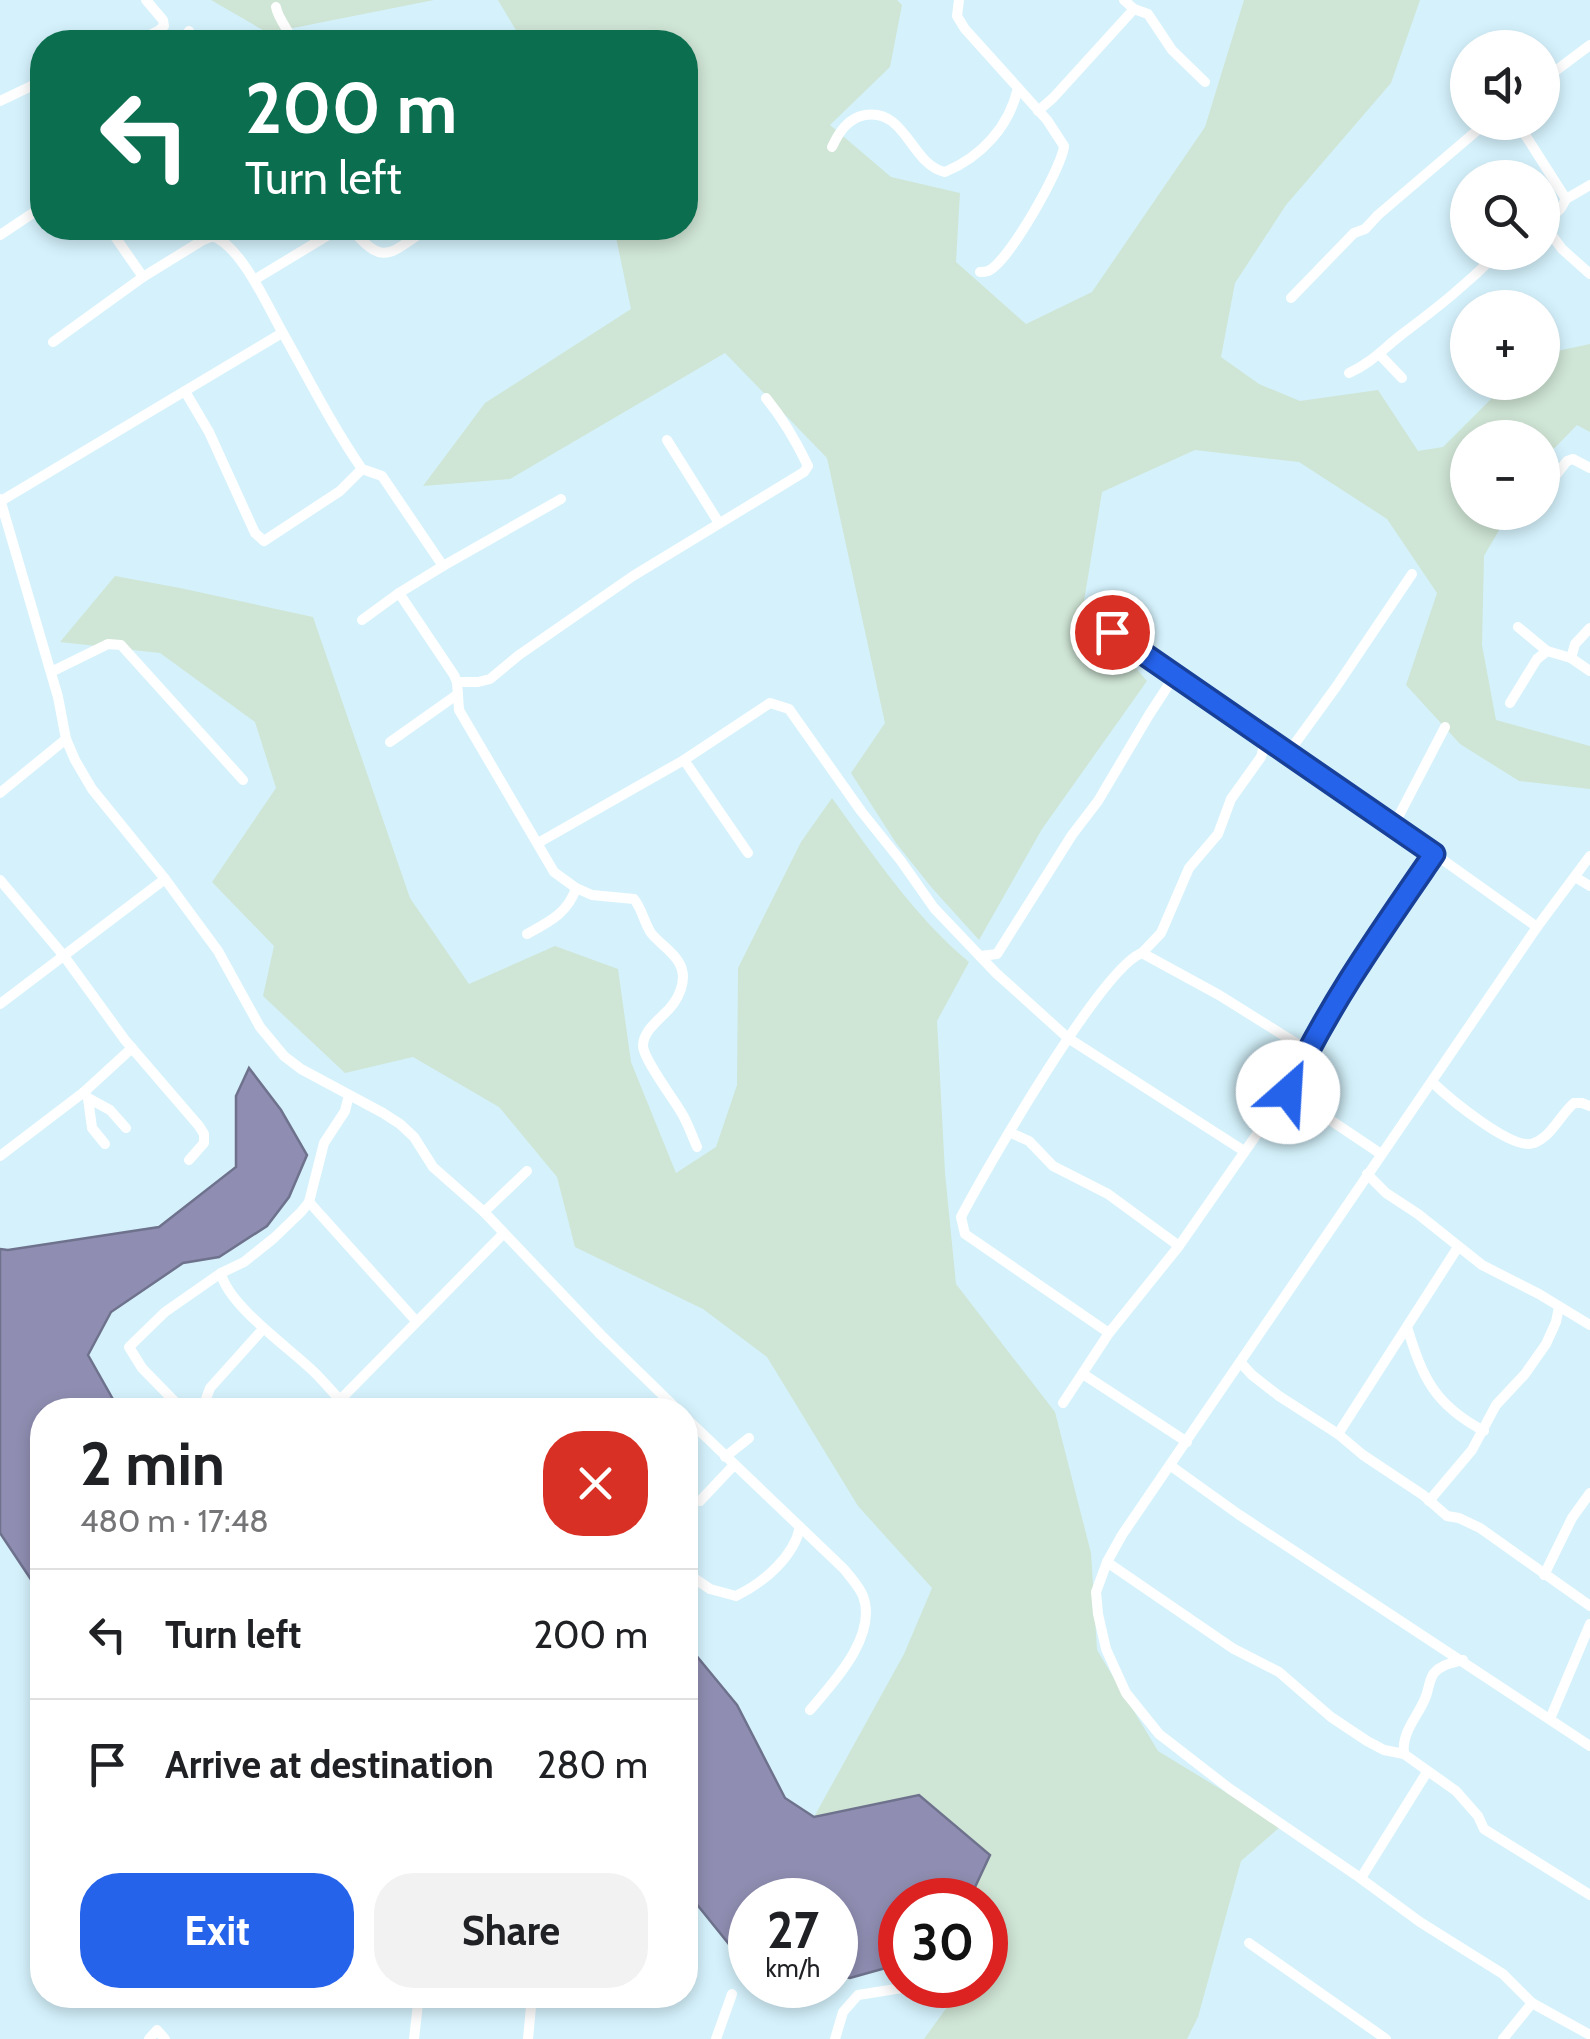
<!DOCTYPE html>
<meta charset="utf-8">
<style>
body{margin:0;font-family:Cabin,sans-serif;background:#f2f2f2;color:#202124;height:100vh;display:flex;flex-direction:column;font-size:38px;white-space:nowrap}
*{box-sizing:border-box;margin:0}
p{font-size:32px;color:#757577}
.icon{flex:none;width:55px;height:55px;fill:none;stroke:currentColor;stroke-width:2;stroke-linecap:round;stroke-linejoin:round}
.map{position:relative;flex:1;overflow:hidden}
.drawer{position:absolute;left:30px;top:1398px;width:668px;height:610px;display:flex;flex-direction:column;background:#fff;border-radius:40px;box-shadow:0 5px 15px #0003}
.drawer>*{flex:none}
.top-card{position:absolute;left:30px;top:30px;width:668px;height:210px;border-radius:40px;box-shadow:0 5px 15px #0003;background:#0b6e4f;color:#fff;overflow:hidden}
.buttons{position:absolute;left:1450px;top:30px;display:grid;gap:20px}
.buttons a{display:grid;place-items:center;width:110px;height:110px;border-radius:50%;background:#fff;box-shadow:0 5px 15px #0003;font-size:50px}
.speed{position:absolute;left:728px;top:1878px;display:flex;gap:20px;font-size:50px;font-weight:700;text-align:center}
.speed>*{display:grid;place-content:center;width:130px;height:130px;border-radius:50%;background:#fff;box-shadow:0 5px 15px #0003;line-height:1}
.speed small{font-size:25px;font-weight:400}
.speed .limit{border:15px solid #d22;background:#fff;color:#111}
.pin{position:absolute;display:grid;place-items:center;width:85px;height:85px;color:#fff;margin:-42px;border:5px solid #fff;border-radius:50%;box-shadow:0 2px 10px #0007}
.me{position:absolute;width:110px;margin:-55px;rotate:26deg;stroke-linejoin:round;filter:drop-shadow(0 0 8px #0008)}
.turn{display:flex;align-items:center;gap:35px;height:210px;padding:0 50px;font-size:45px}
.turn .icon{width:130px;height:130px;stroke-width:2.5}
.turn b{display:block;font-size:70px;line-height:85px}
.round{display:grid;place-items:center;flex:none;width:105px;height:105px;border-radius:40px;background:#f2f2f2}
.head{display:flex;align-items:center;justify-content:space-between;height:170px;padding:0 50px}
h1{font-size:60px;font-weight:700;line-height:75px}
.cta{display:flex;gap:20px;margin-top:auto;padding:20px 50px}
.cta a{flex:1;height:115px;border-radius:40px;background:#2563eb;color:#fff;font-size:40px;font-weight:700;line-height:115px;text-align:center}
.cta a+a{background:#f2f2f2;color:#202124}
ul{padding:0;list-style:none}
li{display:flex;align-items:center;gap:30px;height:130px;padding:0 50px;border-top:2px solid #e0e0e0}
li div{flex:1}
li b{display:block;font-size:38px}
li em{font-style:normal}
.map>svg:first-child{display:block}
.green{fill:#cfe5d5}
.water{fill:#8f8eb2;stroke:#6f728d;stroke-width:2.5}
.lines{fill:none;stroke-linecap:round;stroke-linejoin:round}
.minor{stroke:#fff;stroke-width:10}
.route-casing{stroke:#184099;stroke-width:25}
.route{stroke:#2563eb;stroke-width:18}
</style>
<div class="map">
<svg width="1590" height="2039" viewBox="0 0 1590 2039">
<rect width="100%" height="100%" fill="#d5f2fc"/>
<g class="green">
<polygon points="211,0 434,0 268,33"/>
<polygon points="498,0 897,0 902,5 890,67 830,125 891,177 960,193 956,262 1026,324 1092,292 1205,127 1244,0 1420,0 1391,83 1286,205 1235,283 1221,357 1259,384 1300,401 1378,390 1418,451 1443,447 1507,383 1542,382 1543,354 1590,344 1590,432 1577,425 1543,460 1542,438 1468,438 1468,512 1509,513 1484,556 1482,645 1496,720 1590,746 1590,789 1519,781 1460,744 1406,685 1437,593 1387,519 1299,462 1195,450 1102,492 1083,607 1147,681 1042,829 979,940 932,888 896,843 851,773 885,723 827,458 725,353 510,479 423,486 485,403 631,309 614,228 685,228 685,42 516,42 520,37"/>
<path d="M115 576 180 588 313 617 410 898 469 984 555 946 618 969 631 1062 676 1173 716 1147 737 1085 738 968 801 842 832 798C874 856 914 916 969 962L937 1021 945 1173 956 1284 1055 1412 1091 1553 1097 1650 1158 1751 1281 1826 1241 1861 1198 2017 1187 2039H924L963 1985H985V1954L991 1947 985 1931V1900H972L971 1898 990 1855 919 1795 814 1817 904 1654 932 1588 858 1506 767 1357 703 1309 575 1247 557 1177 499 1107 413 1057 345 1073 263 996 274 946 212 882 276 788 255 722 160 653 60 642Z"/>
</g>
<g class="water">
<polygon points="249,1068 281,1110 307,1155 289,1197 267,1226 219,1257 183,1263 111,1312 88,1355 119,1410 42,1410 42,1596 0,1533 0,1249 8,1250 159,1227 236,1167 236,1096"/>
<polygon points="685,1651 695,1654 737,1705 785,1798 814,1817 919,1795 990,1855 969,1900 900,1900 900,1964 850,1978 835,1975 835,1900 750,1900 750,1961 741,1959 695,1902 685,1887"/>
</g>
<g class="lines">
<g class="minor">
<path d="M959 0 957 16 965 29 1047 120 1064 146C1062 168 1008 263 988 271 985 272 983 272 980 272"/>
<polyline points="1124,0 1134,9 1148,14 1172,50 1205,82"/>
<path d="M276 7C278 19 289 30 293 42"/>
<polyline points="136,42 158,31 164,26 163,20 146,0"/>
<polyline points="182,42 189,31"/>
<polyline points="1542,81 1590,45"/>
<polyline points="0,101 42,81"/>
<polyline points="1038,111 1053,98 1134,9"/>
<polyline points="1517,122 1566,199"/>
<path d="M832 147C839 132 848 118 865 115 906 108 911 165 945 172 981 157 1009 127 1018 88"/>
<polyline points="1545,226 1562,249 1590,274"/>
<polyline points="1542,227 1561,208 1566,199 1590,185"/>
<polyline points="109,228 143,277"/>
<path d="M351 228C385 270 391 251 429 228"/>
<polyline points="0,235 42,207"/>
<polyline points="254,280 340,228"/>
<polyline points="1291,298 1354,233 1365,229 1378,215 1487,122"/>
<path d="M53 342 143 277 203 240 213 236C243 248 268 308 284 335 309 380 333 427 362 469L382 476 443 566 399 593 362 620"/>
<polyline points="1379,354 1402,378"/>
<path d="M1349 373C1371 363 1382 350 1401 335 1437 308 1466 285 1499 252"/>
<polyline points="186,393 209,432 255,533 264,541 340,491 362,469"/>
<polyline points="667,440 719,523"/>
<polyline points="1542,493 1567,461 1573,459 1590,468"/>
<polyline points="0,499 58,697 66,739 75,760 92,789 165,879 218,951 260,1027 284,1056 301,1069 383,1113 400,1124 414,1137 433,1167 484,1212 601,1335 678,1410"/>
<polyline points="1,501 282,333"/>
<polyline points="443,566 561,499"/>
<path d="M399 593 454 675 457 682 459 710 554 872 576 888 592 895 634 899C642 909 644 922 651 933 659 943 671 950 678 961 690 979 678 1002 663 1015 655 1023 643 1033 643 1046 643 1058 674 1100 681 1112 688 1123 692 1136 697 1147"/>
<polyline points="1518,627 1547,651 1571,658 1590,671"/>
<polyline points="1112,631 1394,825 1537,927"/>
<polyline points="1571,658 1575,644 1590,628"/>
<polyline points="51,672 108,644 121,645 243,780"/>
<path d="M457 682H478L490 679 519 655 633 576 804 472 808 466C796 441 784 420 766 398"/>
<polyline points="1510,703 1537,659 1547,651"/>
<polyline points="390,742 458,694"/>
<polyline points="1288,753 1336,687 1412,574"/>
<polyline points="684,760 748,853"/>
<polyline points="0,793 66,739"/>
<polyline points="1394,825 1445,727"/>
<polyline points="538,843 684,760 770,703 789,709 861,811 901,861 934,908 996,973 1068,1038 1244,1151"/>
<polyline points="1575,877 1590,886"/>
<polyline points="0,880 64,956 125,1040 199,1126 204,1134 204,1143 189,1160"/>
<path d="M527 934C549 922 568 913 576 888"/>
<polyline points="1142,953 1161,933 1189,868 1218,834 1231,799 1261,757 1266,738"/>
<polyline points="980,956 997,954 1072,835 1098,801 1149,715 1175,675"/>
<polyline points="0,1004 165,879"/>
<path d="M1432 1082C1449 1098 1513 1152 1534 1143 1552 1136 1560 1115 1574 1103H1582L1590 1106"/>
<polyline points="1287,1091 1381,1154"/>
<polyline points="84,1092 88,1098 110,1110 126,1128"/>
<polyline points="88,1098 92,1128 105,1144"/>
<polyline points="1011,1133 1029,1141 1053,1166 1108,1194 1179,1246"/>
<polyline points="0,1156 84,1092 132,1048"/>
<polyline points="1367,1174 1386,1193 1418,1214 1482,1265 1539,1294 1590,1325"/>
<polyline points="309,1202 416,1321"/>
<polyline points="484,1212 527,1171"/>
<path d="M221 1273C227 1304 289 1348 312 1370 325 1382 336 1397 350 1410"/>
<path d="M1407 1327C1423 1379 1435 1405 1484 1431"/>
<path d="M1109 1333 965 1234 961 1217C985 1171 1102 967 1142 953L1219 995 1307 1050"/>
<polyline points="1241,1363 1252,1375 1279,1396 1338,1434 1363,1455 1423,1495 1447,1516 1459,1518 1480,1528 1590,1606"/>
<polyline points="1083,1374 1187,1442"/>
<polyline points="340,1400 503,1234"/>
<polyline points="1063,1403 1109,1333 1179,1246 1287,1091 1307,1050 1369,947 1434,854"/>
<polyline points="183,1410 142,1368 129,1347 165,1312 221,1273 244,1262 274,1238 301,1212 309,1202 324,1143 345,1111 349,1095"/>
<polyline points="202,1410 210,1388 263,1329"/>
<path d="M685 1417 844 1569C851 1578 859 1586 863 1596 878 1636 833 1683 810 1710"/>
<polyline points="1338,1434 1458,1247"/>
<polyline points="725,1457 749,1438"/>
<polyline points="1171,1466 1238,1514 1590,1746"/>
<polyline points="700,1501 734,1465"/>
<polyline points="1429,1501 1472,1450 1496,1405 1525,1374 1546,1344 1556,1322 1559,1307"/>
<polyline points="1107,1562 1234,1649 1279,1672 1331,1717 1367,1741 1384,1750 1404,1754 1456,1791 1478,1816 1484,1829 1590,1895"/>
<path d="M685 1572 710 1589 736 1596C763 1583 794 1557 800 1527"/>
<polyline points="1544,1575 1572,1518 1590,1493"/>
<polyline points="1550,1719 1590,1624"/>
<path d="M1404 1754C1401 1731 1419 1716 1426 1696 1429 1688 1429 1680 1434 1673 1442 1664 1453 1663 1463 1660"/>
<polyline points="1361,1878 1427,1772"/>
<polyline points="1249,1943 1386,2039"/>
<polyline points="604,1995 613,1995"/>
<polyline points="1532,2003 1590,2035"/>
<polyline points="149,2039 157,2030 165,2039"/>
<polyline points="414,2039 419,1995"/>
<polyline points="528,2039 532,1996 537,1995"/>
<polyline points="716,2039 732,1994"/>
<polyline points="835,2039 843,2012 858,1995 921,1985"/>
<polyline points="1503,2039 1532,2003 1503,1974 1420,1922 1356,1875 1230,1789 1159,1734 1126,1693 1106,1649 1098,1614 1096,1592 1107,1562 1122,1535 1537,927 1590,856"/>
</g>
</g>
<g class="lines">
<g class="route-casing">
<path id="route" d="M1112 632 1434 854C1381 931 1327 1007 1288 1092"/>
</g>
<use href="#route" class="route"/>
</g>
</svg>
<div class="buttons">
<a><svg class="icon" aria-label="sound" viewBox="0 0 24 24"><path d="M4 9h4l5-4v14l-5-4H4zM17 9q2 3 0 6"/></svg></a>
<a><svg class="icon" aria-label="search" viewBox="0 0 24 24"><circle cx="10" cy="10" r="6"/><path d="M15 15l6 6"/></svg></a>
<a>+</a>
<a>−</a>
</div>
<div class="speed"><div>27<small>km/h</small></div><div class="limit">30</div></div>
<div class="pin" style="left:1112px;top:632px;background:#d93025"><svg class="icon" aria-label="arrive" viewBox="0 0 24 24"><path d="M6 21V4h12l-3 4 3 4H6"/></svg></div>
<svg class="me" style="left:1288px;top:1092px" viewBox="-20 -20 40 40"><circle r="19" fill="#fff"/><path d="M0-13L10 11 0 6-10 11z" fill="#2563eb"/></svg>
<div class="top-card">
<div class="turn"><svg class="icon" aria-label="left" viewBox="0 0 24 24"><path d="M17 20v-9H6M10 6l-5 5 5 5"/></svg><div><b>200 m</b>Turn left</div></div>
</div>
<section class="drawer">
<div class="head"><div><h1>2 min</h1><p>480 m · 17:48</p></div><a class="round" style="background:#d93025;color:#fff"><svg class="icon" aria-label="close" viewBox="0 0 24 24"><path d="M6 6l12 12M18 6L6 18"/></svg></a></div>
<ul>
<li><svg class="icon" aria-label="left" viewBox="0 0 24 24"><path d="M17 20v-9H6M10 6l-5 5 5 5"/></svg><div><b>Turn left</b></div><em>200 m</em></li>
<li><svg class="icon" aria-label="arrive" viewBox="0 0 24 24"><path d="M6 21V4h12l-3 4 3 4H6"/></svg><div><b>Arrive at destination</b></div><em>280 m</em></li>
</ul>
<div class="cta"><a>Exit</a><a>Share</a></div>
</section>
</div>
